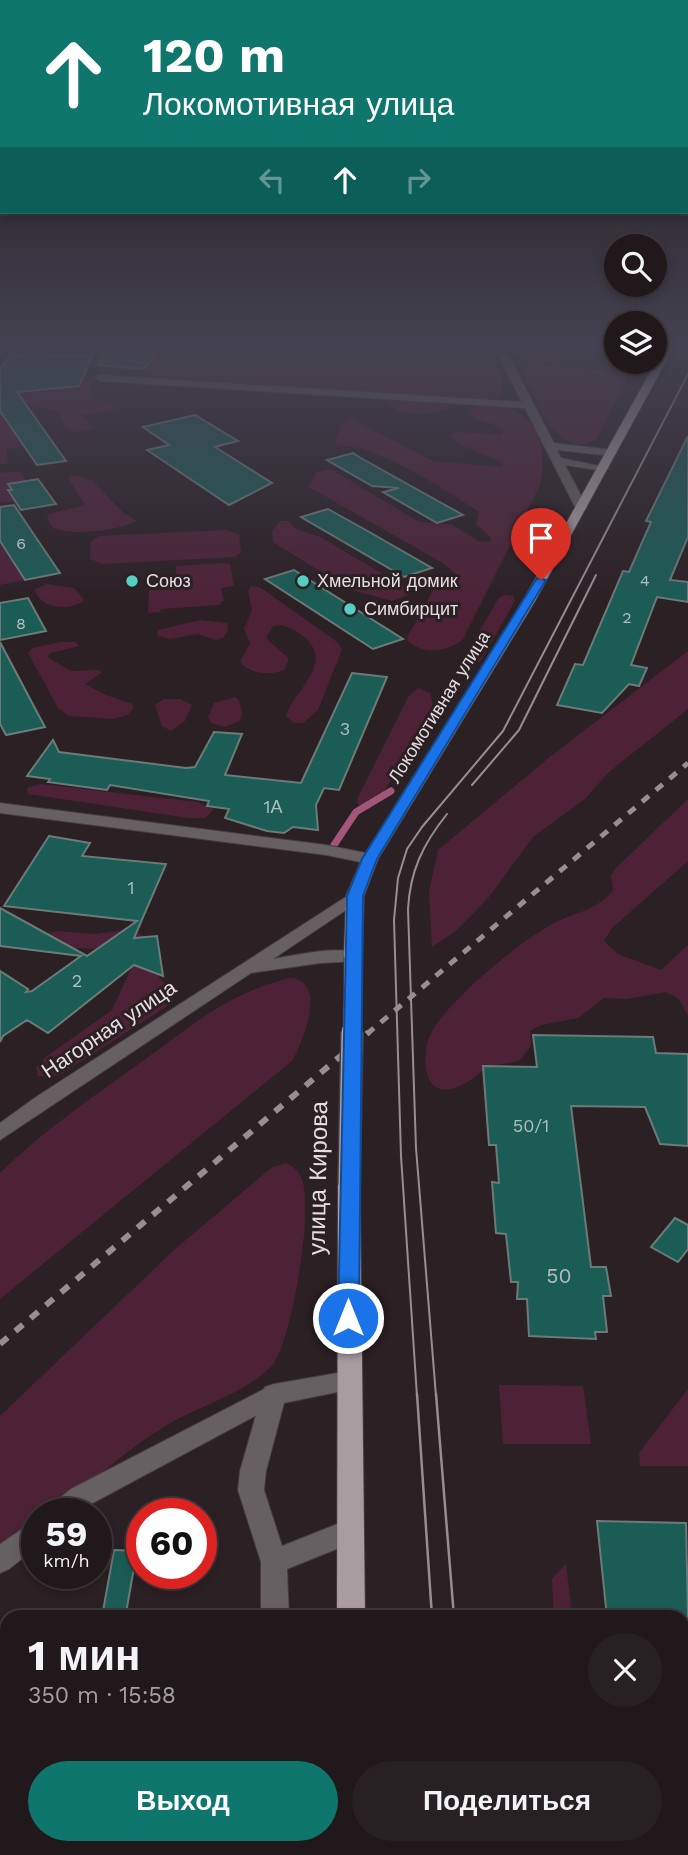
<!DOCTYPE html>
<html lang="ru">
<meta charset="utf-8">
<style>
body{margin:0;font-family:"Work Sans",sans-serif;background:#282124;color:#f1f3f6;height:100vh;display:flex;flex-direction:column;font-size:26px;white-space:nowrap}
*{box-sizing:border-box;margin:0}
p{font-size:23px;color:#a2a0a3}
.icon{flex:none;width:38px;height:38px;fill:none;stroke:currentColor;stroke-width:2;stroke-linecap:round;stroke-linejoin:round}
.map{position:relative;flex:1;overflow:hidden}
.panel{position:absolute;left:0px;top:1610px;width:690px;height:245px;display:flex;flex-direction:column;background:#20181b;border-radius:21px 21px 0 0;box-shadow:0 4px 10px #0003,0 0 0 2px #3d373a}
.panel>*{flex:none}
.top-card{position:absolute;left:0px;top:0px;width:690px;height:214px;box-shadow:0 4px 10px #0003,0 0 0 2px #3d373a;background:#0f766e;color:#fff;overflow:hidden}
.buttons{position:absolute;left:604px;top:234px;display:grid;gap:14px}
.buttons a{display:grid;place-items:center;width:63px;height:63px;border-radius:50%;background:#20181b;box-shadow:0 4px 10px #0003,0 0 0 2px #3d373a;font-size:35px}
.speed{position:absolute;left:21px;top:1498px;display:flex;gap:14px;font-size:35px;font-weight:700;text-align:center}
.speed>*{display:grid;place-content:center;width:91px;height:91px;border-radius:50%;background:#20181b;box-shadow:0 4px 10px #0003,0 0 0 2px #3d373a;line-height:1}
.speed small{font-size:18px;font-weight:400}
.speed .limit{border:10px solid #d22;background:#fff;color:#111}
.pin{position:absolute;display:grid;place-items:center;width:60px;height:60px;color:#fff;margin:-72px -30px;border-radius:50% 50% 50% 0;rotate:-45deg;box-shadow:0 0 7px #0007}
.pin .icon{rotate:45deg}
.me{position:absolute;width:77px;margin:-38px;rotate:0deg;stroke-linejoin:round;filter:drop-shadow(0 0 5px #0008)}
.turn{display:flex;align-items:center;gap:24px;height:147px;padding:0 28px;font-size:32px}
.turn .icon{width:91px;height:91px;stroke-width:2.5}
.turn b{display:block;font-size:49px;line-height:60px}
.lanes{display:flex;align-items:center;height:66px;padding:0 28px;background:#0003;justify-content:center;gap:35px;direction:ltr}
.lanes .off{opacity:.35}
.round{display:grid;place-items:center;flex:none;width:74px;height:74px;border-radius:37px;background:#282124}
.headline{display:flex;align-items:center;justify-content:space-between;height:119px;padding:0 28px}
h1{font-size:42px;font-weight:700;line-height:52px}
.action{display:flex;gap:14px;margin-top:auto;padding:14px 28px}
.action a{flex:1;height:80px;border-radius:42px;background:#0f766e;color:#fff;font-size:28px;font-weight:700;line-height:80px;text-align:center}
.action a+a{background:#282124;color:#f1f3f6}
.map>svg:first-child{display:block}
.green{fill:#4d2237}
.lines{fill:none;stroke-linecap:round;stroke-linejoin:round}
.stream{stroke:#a2577a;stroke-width:7}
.building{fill:#1b5c55;stroke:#6b7b78;stroke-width:2}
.minor-casing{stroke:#453b3e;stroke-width:2}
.tertiary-casing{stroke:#453b3e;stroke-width:2}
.primary-casing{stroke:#453b3e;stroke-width:2}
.minor{fill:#666062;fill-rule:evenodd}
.tertiary{fill:#666062;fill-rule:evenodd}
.primary{fill:#a89ca1;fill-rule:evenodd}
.tram-far1{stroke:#978e92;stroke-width:2}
.tram{stroke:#978e92;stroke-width:2.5}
.rail-far1{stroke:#978e92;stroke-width:5;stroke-dasharray:9 9;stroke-linecap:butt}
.rail{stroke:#978e92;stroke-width:6;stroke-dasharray:10 10;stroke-linecap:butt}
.primary-bridge-far1-casing{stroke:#453b3e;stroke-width:19;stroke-linecap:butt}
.primary-bridge-casing{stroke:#453b3e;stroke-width:24;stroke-linecap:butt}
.primary-bridge-far1{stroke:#a89ca1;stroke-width:17}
.primary-bridge{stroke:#a89ca1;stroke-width:21}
.route{fill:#1a73e8;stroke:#114b97;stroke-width:2}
.poi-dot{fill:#57cec2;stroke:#2b2024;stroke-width:2.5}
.labels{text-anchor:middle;stroke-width:6;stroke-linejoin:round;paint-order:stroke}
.far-number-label{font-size:16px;fill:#b2bebe}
.far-poi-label{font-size:18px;fill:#e5dee1;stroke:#2b2024;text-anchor:start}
.far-street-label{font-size:18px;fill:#e5dee1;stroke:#2b2024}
.number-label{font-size:18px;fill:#b2bebe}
.street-label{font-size:21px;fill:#e5dee1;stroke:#2b2024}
.near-number-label{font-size:21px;fill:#b2bebe}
.near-street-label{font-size:24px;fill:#e5dee1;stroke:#2b2024}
</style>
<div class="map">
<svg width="688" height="1855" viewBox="0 0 688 1855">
<rect width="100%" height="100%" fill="#2b2024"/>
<g class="green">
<polygon points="160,347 467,347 472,366 469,347 489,347 502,378 503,394 497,398 482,399 159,379 141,368"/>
<polygon points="517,347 565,347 563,364 522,360"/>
<path d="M530 364 630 373 596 439C557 464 532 393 520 367Z"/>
<polygon points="82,380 91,383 90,397 110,404 114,411 81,415 96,428 79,432 65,428 58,411 26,404 1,412 24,447 6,449 8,463 0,464 0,397 27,387"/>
<path d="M385 401 447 404 453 407C434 415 399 419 385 401Z"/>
<path d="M499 405C540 416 546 445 541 483L463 639C449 652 421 655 407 640L408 636 431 594 435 587 454 583 457 575 443 563 309 487 316 472 330 469 418 521 453 525 478 541 490 542 491 538 476 524 479 512 476 510C441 487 406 465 366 450 356 446 344 447 335 443L342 424 353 419 433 461 503 467 502 462 460 445 450 435 459 432 501 435 503 431C493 420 474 425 470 410L477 406Z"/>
<polygon points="20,471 26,481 8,484 15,501 0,503 0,473"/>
<path d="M74 475 90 479 124 513 136 521C119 531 70 536 53 528L47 518 49 514 85 505 68 478Z"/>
<polygon points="280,521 288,521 296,529 320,537 403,586 407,589 408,595 392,601 349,589 273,542 272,531"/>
<polygon points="226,530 239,534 241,552 235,557 102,564 90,559 91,541 100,536"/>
<polygon points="0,541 24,580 0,585"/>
<polygon points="223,563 230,564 234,586 221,588 224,600 219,605 161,609 160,612 148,613 149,590 168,590 168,575 176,574 176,566"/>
<path d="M47 584 74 588 84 600C71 612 38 609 35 589Z"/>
<path d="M251 586 261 588 337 642 342 649 318 710 303 723H294L286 716C293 691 336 663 304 637 295 630 286 624 273 626L266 638 289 659 284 670C270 676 250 674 240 662L250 643 244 629 252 610 248 591Z"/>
<polygon points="505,595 513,596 515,601 480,662 467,663 463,659 499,598"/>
<polygon points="200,620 227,623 228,630 223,638 216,640 198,634 170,639 157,635 158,630"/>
<polygon points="60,642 75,642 79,646 51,653 47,657 71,671 100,670 101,673 85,684 106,695 133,704 133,709 127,715 114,719 69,716 58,708 28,653 32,648"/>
<polygon points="688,651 688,709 609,772 586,798 533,837 489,897 456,931 432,947 429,892 438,850 551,756"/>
<polygon points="418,688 430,693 433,706 431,714 378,801 369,807 358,805 357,800 409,696"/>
<polygon points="235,697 239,700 242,714 239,721 225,727 211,723 208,717 214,703"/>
<polygon points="164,699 180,699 192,705 185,721 171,731 162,726 155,705"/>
<polygon points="40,784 197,802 214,809 205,818 188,818 28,794 27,788"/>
<path d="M688 799V861L612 928 604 941 618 954 661 970 688 945V1016L679 999 666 992 627 999 604 998 578 1018 541 1025 530 1031 531 1046 520 1060C510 1064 499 1063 489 1067 481 1071 475 1078 467 1082 431 1104 421 1075 427 1044 434 1009 525 937 558 921 578 912 599 909 613 890L611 875 616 868Z"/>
<path d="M126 930 137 932 152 942 159 977 173 992V999L166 1007 58 1076H38L36 1067 47 1056 112 1010 131 969C112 945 85 948 58 949L42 934 59 931 94 934Z"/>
<path d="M289 978C328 979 304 1040 292 1061L0 1299V1173C43 1131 91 1098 140 1063 192 1026 224 995 289 978Z"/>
<path d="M286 1163C309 1174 304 1196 305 1218 305 1247 290 1342 273 1364 247 1394 200 1405 167 1425 126 1450 90 1483 53 1514H37V1527L0 1557V1416L174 1250 271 1168Z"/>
<polygon points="499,1385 583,1386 591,1444 503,1444"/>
<polygon points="688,1389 688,1466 640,1466 639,1453"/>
<polygon points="566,1564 572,1617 554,1617 552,1579"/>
</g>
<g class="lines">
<polyline class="stream" points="334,845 356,812 391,791"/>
</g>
<g class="building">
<polygon points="114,347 133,347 162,349 143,369 97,365"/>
<polygon points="12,354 93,355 79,386 17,392 66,461 37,465 0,411 0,368"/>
<polygon points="195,415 238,441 215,447 272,483 229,505 147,450 169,445 143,427"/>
<polygon points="688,436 688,537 670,580 688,582 688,602 657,597 631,665 647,668 639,686 629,684 602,713 557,705 575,664 583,665 623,571 629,572 651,522 646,521"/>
<polygon points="353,453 359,457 463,515 437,523 383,492 399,488 372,486 327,460"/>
<polygon points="38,479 56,504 21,510 8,490 12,490 8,484"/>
<polygon points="14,505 41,545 60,573 25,580 0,541 0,507"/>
<polygon points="328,509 364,529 432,568 404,577 301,517"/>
<polygon points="294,570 308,579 403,639 373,649 265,579"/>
<polygon points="28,598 46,631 0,640 0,603"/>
<polygon points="0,642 38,714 45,727 6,735 0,724"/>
<polygon points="352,673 387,677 339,790 324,788 316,805 318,830 293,827 284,833 267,831 225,818 229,809 207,806 209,801 110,785 107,790 48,782 50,779 27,776 53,740 59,752 186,768 195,767 214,732 242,734 225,775 301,783"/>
<polygon points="49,836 90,843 82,856 166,864 134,938 157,936 163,976 134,965 48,1033 27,1020 3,1036 0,1042 0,971 28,989 26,992 32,991 81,956 0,946 0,908 87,956 137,921 4,906"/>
<polygon points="533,1035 653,1037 656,1053 688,1054 688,1146 660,1144 645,1107 571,1106 591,1267 606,1267 611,1296 603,1296 607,1332 595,1332 596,1339 529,1336 527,1299 517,1299 518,1282 511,1282 506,1234 496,1233 492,1182 499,1183 496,1145 489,1145 483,1066 537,1067"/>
<polygon points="675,1218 688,1225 688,1249 678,1262 651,1247"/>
<polygon points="597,1521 686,1523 688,1617 607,1617"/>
<polygon points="114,1550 137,1551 126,1613 103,1611"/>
</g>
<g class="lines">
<g class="minor-casing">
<g id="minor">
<polygon points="494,347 504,347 554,443 612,450 617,453 612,456 557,450 561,458 609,468 604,471 565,465 587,507 585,509 575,507 525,408 100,381 95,378 100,375 522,402"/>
<polygon points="0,803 326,845 376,855 378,859 370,864 326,855 0,813"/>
<path d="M355 891 364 896 361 900 273 959C291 956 350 942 362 957L359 961 321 963 251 973 0 1140V1123L36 1097Z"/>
<polygon points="274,1384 283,1387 286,1394 283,1401 89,1505 79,1514 46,1514 50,1506 71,1489"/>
<polygon points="37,1519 37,1547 9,1569 0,1573 0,1544"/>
</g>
</g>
<g class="tertiary-casing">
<g id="tertiary">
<polygon points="349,1371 357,1374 361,1381 357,1388 284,1403 266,1471 264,1490 282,1546 350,1519 359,1522 363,1531 359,1540 287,1569 289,1617 261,1617 261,1562 238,1490 240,1471 262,1394 265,1387 274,1384"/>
<rect x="252" y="1848" width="30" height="7"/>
</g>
</g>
<g class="primary-casing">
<g id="primary">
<polygon points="664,347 674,347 535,601 378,859 364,896 362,957 353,963 347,961 344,957 346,896 362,859 523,601"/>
<polygon points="349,1177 356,1179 360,1185 365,1617 337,1617 338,1185 342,1179"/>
<rect x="338" y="1848" width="30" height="7"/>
</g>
</g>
<use href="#minor" class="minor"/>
<use href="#tertiary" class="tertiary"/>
<use href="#primary" class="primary"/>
<g class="tram-far1">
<polyline points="472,785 519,730 596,575"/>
<polyline points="417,1396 401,1156 394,920 398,878 407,849 422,827 503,731 688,374"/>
<path d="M436 1396 416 1148 408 909C410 871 423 844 447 814"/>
</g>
<g class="tram">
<polyline points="417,1394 432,1617"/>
<polyline points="436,1394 454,1617"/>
<polyline points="440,1848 441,1855"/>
<polyline points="465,1848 466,1855"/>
</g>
<polyline class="rail-far1" points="367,1034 688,763"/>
<polyline class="rail" points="0,1344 369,1032"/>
<g class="primary-bridge-far1-casing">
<polyline id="primary-bridge-far1" points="352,1034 353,957"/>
</g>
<g class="primary-bridge-casing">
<polyline id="primary-bridge" points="349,1185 352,1032"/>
</g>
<use href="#primary-bridge-far1" class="primary-bridge-far1"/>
<use href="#primary-bridge" class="primary-bridge"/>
</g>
<linearGradient id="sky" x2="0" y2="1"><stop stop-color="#181214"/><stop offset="0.57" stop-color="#444250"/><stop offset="1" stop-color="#444250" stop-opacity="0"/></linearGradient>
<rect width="688" height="607" fill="url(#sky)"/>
<polygon class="route" points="537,578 546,580 377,859 363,896 359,1318 356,1325 348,1327 341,1325 338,1318 347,896 362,859"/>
<g class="poi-dot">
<circle cx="132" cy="581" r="7"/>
<circle cx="303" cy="581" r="7"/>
<circle cx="350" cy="609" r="7"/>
</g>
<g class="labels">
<g class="far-number-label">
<text x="21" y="549">6</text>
<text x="645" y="586">4</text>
<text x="627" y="623">2</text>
<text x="21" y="629">8</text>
</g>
<g class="far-poi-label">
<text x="146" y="587">Союз</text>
<text x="317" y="587">Хмельной домик</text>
<text x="364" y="615">Симбирцит</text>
</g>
<g class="far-street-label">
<text transform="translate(439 707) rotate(-58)" y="6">Локомотивная улица</text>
</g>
<g class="number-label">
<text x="345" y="735">3</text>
<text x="273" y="813">1А</text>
<text x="131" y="894">1</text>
<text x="77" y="987">2</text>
<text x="531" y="1132">50/1</text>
</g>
<g class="street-label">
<text transform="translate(109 1029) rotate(-34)" y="7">Нагорная улица</text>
</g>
<g class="near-number-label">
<text x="559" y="1283">50</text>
</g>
<g class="near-street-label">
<text transform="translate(318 1178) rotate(-89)" y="8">улица Кирова</text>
</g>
</g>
</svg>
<div class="buttons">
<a><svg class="icon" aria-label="search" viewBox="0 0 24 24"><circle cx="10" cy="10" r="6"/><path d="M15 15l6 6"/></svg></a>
<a><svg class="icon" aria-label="layers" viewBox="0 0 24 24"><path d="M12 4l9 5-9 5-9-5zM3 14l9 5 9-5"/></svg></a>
</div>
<div class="speed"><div>59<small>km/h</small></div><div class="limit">60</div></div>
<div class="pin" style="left:541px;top:580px;background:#d93025"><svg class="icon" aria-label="arrive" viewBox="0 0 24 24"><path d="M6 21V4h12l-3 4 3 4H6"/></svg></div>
<svg class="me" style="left:348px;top:1318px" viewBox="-20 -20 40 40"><circle r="17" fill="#1a73e8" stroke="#fff" stroke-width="3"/><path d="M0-11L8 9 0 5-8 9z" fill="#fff"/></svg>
<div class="top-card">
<div class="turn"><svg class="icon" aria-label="ahead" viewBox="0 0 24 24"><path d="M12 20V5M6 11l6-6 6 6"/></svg><div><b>120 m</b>Локомотивная улица</div></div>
<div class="lanes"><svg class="icon off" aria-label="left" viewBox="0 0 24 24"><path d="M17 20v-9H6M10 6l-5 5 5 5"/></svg><svg class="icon" aria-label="ahead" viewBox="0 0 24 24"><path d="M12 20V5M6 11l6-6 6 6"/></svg><svg class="icon off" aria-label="right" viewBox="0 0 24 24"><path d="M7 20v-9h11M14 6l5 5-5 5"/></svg></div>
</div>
<section class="panel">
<div class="headline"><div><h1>1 мин</h1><p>350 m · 15:58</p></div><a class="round"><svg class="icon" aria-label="close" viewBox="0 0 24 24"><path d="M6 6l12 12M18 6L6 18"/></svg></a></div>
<div class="action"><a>Выход</a><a>Поделиться</a></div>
</section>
</div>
